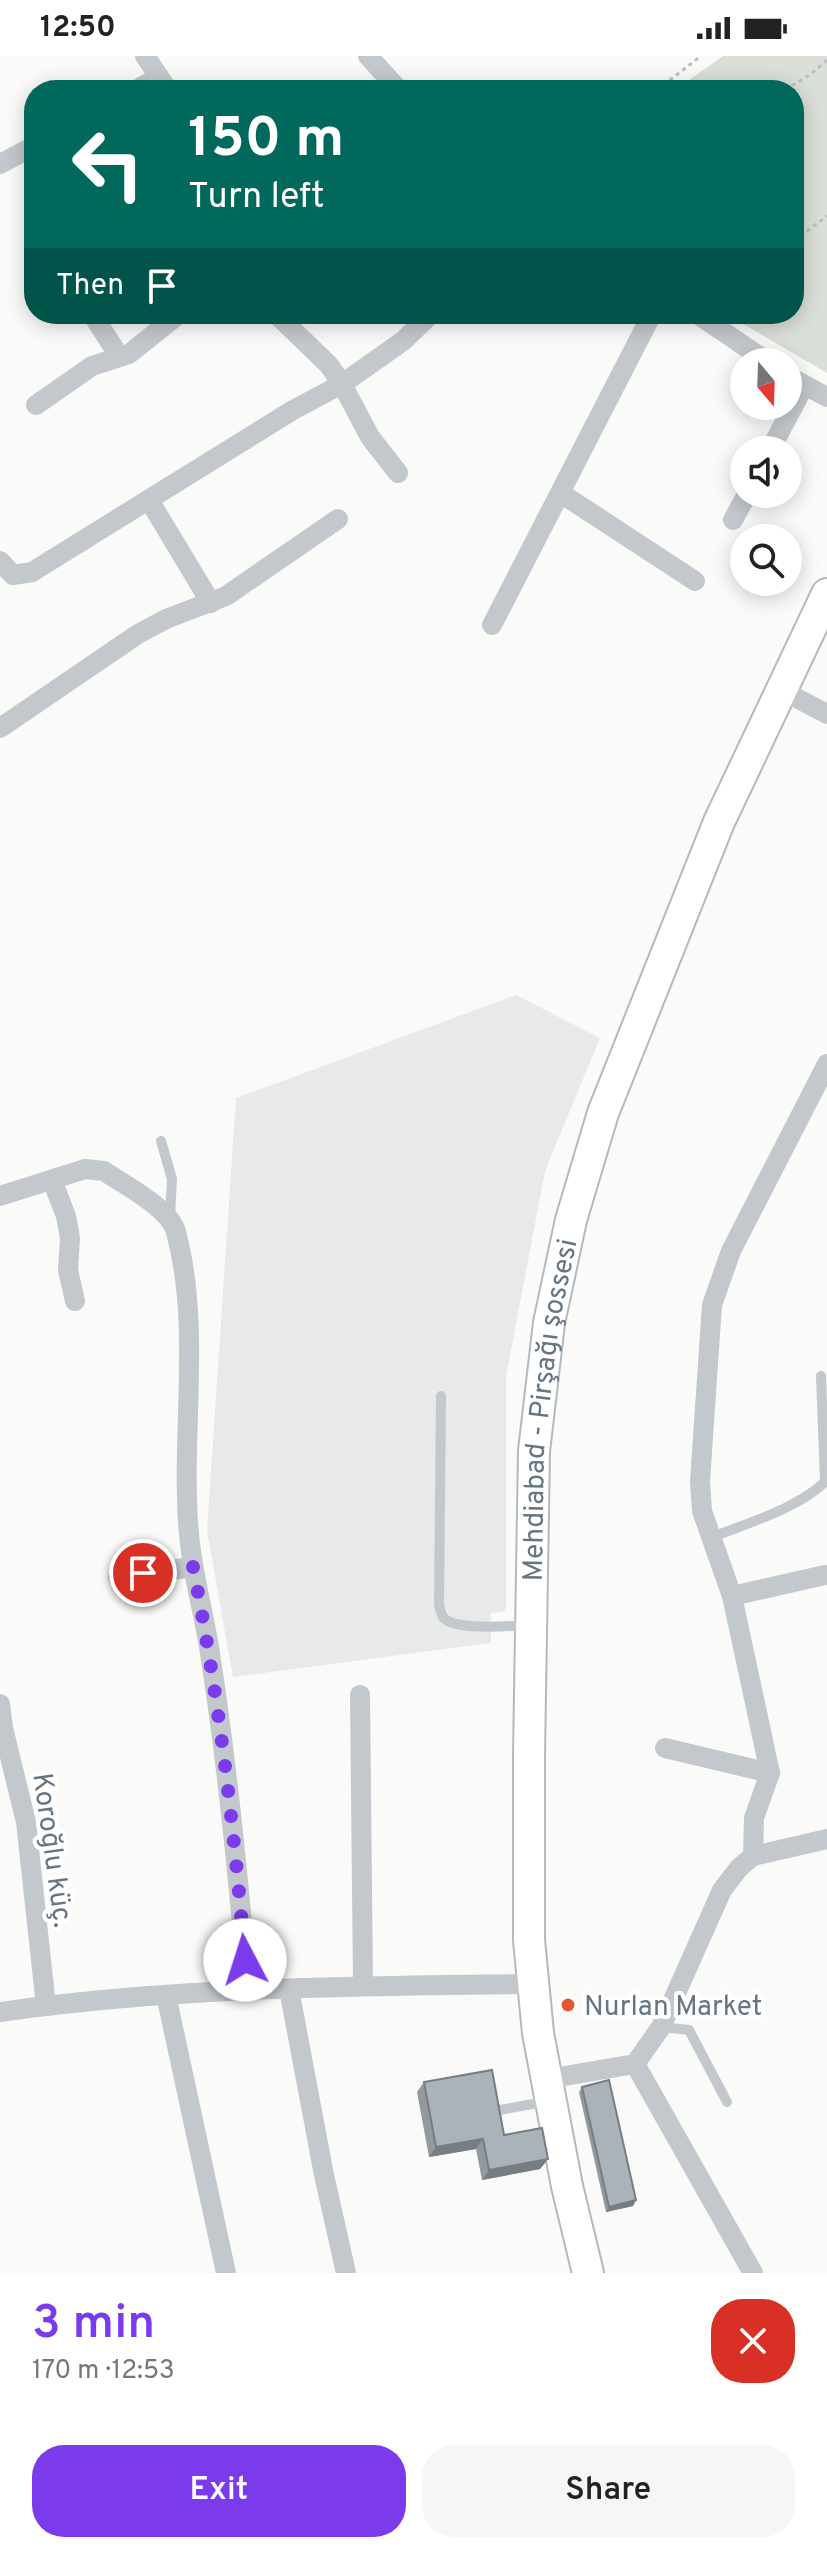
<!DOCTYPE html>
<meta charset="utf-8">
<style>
body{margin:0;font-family:Overpass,sans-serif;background:#f6f6f6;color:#222;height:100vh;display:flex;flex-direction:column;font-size:30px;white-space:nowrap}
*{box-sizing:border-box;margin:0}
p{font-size:26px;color:#767676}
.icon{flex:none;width:44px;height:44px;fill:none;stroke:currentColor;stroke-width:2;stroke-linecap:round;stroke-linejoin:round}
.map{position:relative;height:2217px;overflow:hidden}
.sheet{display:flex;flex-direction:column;background:#fff;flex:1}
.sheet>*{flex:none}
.banner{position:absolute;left:24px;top:24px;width:780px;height:244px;border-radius:32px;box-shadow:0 4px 20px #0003;background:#00695c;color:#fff;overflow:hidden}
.needle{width:52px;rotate:161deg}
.controls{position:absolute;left:730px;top:292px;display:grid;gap:16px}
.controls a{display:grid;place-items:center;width:72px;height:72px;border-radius:50%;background:#fff;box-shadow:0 4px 20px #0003;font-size:40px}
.pin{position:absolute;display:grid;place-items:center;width:68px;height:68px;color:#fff;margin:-34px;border:4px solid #fff;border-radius:50%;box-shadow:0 2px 8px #0007}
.me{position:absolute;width:88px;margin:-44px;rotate:355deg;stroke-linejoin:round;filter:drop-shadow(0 0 6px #0008)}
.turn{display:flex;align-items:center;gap:28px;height:168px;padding:0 32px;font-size:36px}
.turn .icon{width:104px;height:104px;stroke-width:2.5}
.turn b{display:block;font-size:56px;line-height:68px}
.then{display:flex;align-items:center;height:76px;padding:0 32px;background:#0003;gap:16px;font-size:30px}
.round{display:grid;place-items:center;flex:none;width:84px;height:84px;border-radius:32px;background:#f6f6f6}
.headline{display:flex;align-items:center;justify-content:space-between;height:136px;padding:0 32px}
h1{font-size:48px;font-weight:600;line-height:60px;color:#7c3aed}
.cta{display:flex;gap:16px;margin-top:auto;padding:16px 32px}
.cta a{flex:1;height:92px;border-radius:32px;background:#7c3aed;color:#fff;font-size:32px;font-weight:600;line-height:92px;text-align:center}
.cta a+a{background:#f6f6f6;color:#222}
.status{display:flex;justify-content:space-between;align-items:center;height:56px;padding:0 40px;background:#fff;direction:ltr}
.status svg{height:22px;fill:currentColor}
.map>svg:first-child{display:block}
.built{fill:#e8e9e9}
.green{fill:#dadfd7}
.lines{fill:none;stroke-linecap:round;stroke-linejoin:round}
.secondary-casing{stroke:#b3babf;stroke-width:34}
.path{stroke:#bbbfc2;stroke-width:3;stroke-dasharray:4 4;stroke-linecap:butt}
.lane{stroke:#c3c8cc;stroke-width:10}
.street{stroke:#c3c8cc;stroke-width:20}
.secondary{stroke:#fff;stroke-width:30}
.wall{fill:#929a9f}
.shaded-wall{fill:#777d82}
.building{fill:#aab3b9;stroke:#777d82;stroke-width:2}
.route{stroke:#7c3aed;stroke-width:14;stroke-dasharray:0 25.2}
.poi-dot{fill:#e4572e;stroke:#fff;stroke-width:3}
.labels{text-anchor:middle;stroke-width:8;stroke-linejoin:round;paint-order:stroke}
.street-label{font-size:28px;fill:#657683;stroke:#fff}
.poi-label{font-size:28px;fill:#657683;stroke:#fff;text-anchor:start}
</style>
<div class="status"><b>12:50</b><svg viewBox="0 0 49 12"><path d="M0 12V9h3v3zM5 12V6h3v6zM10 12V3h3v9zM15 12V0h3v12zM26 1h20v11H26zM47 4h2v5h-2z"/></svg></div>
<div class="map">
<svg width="827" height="2217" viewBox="0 0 827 2217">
<rect width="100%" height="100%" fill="#fafaf8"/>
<polygon class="built" points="516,939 600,982 545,1115 506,1321 506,1555 491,1557 491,1587 233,1621 207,1475 236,1042"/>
<polygon class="green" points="723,0 827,0 827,317 726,258 794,258 794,34 675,34"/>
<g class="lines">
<g class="secondary-casing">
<g id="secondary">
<path id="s1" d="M588 2217 567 2130 538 1977 529 1884V1698L534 1395 549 1267 571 1164 603 1057 719 766 827 538"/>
</g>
</g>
<g class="path">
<polyline points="657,34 701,0"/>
<polyline points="785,34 811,18 827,4"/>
<polyline points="794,185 827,160"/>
</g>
<g class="lane">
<polyline points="161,1085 172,1123 170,1162"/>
<path d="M441 1340 439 1549C440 1553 441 1558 443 1561 453 1575 513 1570 529 1569"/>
<path d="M710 1482C747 1467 795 1454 825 1426L821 1320"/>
<polyline points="661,1971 689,1974 727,2046"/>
<polyline points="500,2054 549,2045"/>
</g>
<g class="street">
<polyline points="145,0 168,34"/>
<polyline points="368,0 399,34"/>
<polyline points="136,34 159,21"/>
<polyline points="0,108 34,90"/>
<polyline points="92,258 119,300"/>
<polyline points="276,258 329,309 342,328 403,285 431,258"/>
<polyline points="697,258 768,306"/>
<polyline points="788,320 827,341"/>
<polyline points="36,349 92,310 129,298 179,258"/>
<polyline points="770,394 804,330"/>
<polyline points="562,438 695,525"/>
<polyline points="149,444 211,547"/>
<polyline points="733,464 747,438"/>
<polyline points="0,505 13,519 32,516 293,354 342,328 370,381 398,417"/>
<polyline points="492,569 652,258"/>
<polyline points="781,634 827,658"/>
<polyline points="0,672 138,578 166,563 226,540 338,463"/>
<polyline points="52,1124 66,1160 70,1182 68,1214 75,1245"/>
<path d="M0 1140 85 1113 104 1115C124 1129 170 1152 176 1176 202 1274 180 1379 189 1478 192 1516 203 1553 209 1591 227 1705 238 1820 248 1934"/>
<polyline points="118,1521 193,1511"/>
<polyline points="732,1540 825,1519"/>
<polyline points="360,1639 363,1930"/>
<polyline points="0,1648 3,1672 26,1766 46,1950"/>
<polyline points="665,1692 770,1717"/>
<polyline points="753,1800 754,1762 770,1717 732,1540 702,1455 700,1425 712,1249 731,1195 827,1008"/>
<polyline points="289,1933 324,2119 346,2217"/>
<polyline points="166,1939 226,2217"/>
<path d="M0 1956C176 1931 354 1930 532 1928"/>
<polyline points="635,2008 753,2217"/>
<polyline points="547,2023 635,2008 661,1971 722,1834 739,1812 753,1800 827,1783"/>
</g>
<use href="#secondary" class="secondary"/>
</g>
<g class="wall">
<polygon points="424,2026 504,2079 548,2103 540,2113 482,2124 476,2093 429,2101 417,2036"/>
<polygon points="582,2031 636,2144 633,2150 606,2156 579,2036"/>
</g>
<g class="shaded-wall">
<polygon points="483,2083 476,2093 429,2101 436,2091"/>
<polygon points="548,2103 540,2113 482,2124 489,2114"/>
<polygon points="636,2144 633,2150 606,2156 609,2151"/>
</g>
<g class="building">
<polygon points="492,2014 504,2079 542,2072 548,2103 489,2114 483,2083 436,2091 424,2026"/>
<polygon points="609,2024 636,2144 609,2151 582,2031"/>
</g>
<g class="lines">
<path class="route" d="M143 1517 193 1511C219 1641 234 1772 245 1904"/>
</g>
<circle class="poi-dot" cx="568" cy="1949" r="8"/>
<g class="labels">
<g class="street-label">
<text dy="10" stroke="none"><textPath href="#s1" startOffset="870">Mehdiabad - Pirşağı şossesi</textPath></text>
<text transform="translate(54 1794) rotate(82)" y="10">Koroğlu küç.</text>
</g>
<g class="poi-label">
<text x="584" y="1959">Nurlan Market</text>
</g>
</g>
</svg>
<div class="controls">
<a><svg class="needle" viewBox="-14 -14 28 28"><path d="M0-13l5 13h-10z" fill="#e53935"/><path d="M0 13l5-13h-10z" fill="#767676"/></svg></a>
<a><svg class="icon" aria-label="sound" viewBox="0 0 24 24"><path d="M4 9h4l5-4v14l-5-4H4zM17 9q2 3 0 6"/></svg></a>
<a><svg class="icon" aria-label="search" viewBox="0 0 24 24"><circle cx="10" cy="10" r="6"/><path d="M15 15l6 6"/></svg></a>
</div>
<div class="pin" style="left:143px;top:1517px;background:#d93025"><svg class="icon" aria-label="arrive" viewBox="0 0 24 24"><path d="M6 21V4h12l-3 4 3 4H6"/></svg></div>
<svg class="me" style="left:245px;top:1904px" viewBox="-20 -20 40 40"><circle r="19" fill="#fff"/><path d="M0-13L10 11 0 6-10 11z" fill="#7c3aed"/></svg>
<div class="banner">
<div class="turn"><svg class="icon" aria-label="left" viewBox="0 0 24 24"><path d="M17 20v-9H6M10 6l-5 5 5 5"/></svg><div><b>150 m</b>Turn left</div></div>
<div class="then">Then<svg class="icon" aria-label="arrive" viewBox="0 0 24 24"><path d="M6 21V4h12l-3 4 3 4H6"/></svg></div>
</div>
</div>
<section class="sheet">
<div class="headline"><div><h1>3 min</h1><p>170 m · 12:53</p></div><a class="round" style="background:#d93025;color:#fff"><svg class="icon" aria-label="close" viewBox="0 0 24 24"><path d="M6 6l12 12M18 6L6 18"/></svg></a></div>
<div class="cta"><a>Exit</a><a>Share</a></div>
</section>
